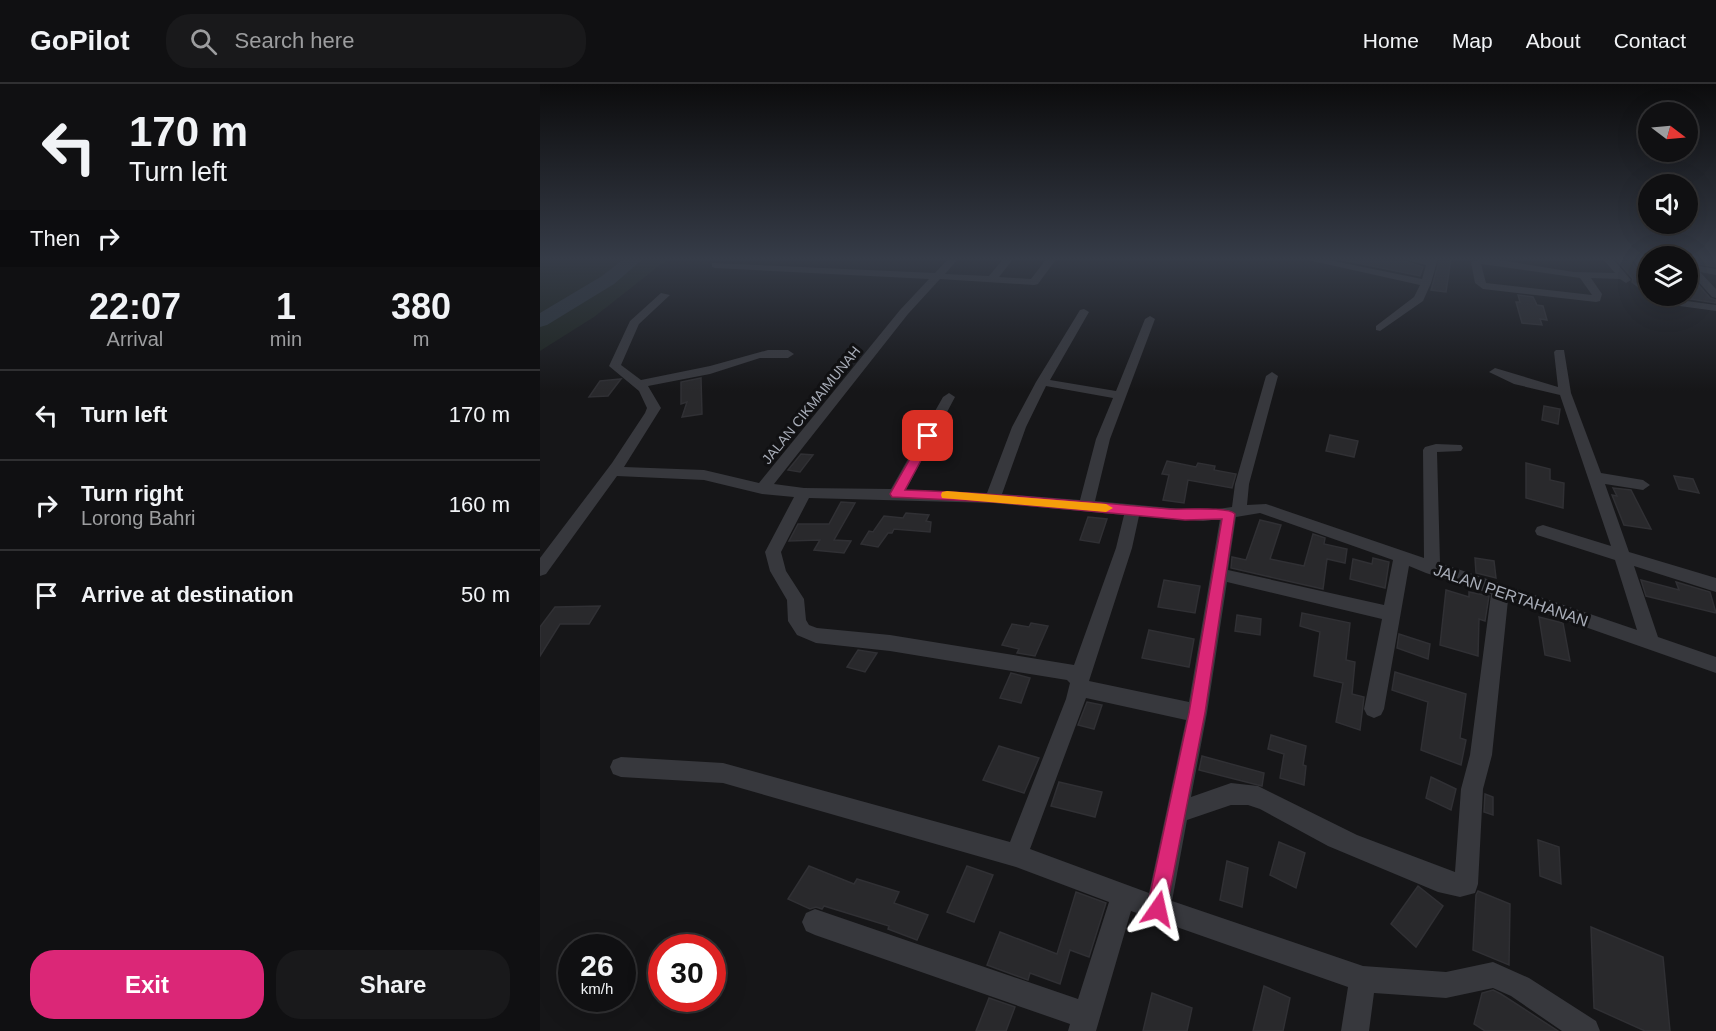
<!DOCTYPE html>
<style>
body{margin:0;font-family:Helvetica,sans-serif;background:#19191b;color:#f1f3f6;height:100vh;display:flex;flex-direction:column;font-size:22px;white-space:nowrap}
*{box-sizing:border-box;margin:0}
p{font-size:20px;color:#9c9d9f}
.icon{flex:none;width:33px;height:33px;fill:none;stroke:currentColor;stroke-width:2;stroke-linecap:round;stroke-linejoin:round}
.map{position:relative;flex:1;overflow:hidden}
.sheet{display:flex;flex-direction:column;background:#101012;width:540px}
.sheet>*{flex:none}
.guide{background:#101012;color:#f1f3f6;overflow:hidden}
.needle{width:39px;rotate:106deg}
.buttons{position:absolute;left:1098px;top:18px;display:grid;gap:12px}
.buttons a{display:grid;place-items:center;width:60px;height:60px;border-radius:50%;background:#101012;box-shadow:0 6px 24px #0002,0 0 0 2px #303032;font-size:30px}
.speed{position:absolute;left:18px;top:850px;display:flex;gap:12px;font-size:30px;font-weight:700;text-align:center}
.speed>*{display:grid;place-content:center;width:78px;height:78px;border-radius:50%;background:#101012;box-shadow:0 6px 24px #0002,0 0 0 2px #303032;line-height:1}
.speed small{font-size:15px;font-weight:400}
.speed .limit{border:9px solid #d22;background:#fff;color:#111}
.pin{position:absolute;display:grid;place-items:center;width:51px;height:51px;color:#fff;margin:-26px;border-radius:12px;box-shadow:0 3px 9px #0006}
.me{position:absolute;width:66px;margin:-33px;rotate:11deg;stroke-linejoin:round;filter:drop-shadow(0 0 4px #0008)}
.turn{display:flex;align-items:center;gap:21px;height:126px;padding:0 30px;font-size:27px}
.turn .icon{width:78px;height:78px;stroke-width:2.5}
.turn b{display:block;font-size:42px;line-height:51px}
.then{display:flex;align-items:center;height:57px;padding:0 30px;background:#0003;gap:12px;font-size:22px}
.eta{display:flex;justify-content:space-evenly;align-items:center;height:102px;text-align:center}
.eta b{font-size:36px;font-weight:600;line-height:42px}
.primary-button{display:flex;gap:12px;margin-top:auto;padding:12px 30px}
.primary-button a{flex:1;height:69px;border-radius:24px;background:#db2777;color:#fff;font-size:24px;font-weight:600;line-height:69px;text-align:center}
.primary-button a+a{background:#19191b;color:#f1f3f6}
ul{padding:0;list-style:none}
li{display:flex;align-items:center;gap:18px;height:90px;padding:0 30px;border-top:2px solid #303032}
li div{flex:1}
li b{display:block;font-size:22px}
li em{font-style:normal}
header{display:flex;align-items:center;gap:36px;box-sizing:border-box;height:84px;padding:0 30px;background:#101012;border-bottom:2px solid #303032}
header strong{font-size:28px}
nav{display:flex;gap:33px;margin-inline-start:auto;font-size:21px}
.search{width:420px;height:54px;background:#19191b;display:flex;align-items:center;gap:15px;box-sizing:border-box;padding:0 21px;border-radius:24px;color:#9c9d9f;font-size:22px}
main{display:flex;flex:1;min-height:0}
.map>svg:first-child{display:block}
.green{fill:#1c231d}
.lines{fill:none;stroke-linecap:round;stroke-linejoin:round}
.river{fill:#2c353c;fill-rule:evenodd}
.building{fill:#29292c;stroke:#303034;stroke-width:1.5}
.street{fill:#37383d;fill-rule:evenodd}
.route{fill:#db2777;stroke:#8e194d;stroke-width:1.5}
.slow{fill:#f59e0b}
.labels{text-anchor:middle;stroke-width:6;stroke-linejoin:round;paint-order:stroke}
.far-street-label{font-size:14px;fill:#a8adb8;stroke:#111113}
.street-label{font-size:16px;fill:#a8adb8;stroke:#111113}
</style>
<header>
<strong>GoPilot</strong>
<div class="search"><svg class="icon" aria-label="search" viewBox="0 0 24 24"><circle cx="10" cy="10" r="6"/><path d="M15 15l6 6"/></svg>Search here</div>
<nav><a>Home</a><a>Map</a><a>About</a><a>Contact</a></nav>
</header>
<main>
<section class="sheet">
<div class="guide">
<div class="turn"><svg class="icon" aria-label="left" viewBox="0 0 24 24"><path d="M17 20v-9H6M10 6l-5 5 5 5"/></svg><div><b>170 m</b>Turn left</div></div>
<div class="then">Then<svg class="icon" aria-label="right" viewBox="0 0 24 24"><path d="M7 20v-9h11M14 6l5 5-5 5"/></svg></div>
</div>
<div class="eta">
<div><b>22:07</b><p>Arrival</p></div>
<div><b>1</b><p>min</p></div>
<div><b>380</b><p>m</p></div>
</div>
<ul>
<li><svg class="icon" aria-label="left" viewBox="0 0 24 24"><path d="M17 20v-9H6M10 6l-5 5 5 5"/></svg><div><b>Turn left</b></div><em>170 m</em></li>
<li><svg class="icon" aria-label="right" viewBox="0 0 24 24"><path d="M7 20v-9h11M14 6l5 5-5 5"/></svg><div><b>Turn right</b><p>Lorong Bahri</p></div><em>160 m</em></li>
<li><svg class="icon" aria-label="arrive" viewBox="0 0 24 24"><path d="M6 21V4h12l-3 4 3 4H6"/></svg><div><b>Arrive at destination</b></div><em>50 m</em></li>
</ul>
<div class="primary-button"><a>Exit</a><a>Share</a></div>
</section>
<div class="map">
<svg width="1176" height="947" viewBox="0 0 1176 947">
<rect width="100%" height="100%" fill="#161618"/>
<polygon class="green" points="0,174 129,174 54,233 0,267"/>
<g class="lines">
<polygon class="river" points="85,174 104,174 74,200 7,241 0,243 0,229 62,192"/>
</g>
<g class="building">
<polygon points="802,174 856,174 883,183 880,192 802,176"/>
<polygon points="900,174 911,174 906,208 891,206"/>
<polygon points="1075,174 1087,174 1091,177 1102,195 1108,197 1108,210 1092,198 1093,195"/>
<polygon points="1148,174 1173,174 1176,183 1148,178"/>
<polygon points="1148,189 1170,214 1176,216 1176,219 1131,212 1148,212"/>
<polygon points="978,211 993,213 997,221 1003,222 1007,236 1000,235 1002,241 982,239 976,218 980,218"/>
<polygon points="161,294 162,330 142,333 147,318 141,320 141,298"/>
<polygon points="81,295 68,312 49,313 60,297"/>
<polygon points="1004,322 1020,325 1018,340 1002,336"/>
<polygon points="790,351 818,357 814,373 786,367"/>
<polygon points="261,370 273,371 260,388 248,386"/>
<polygon points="627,377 656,383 658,379 675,382 674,386 696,390 692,404 648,396 644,419 623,416 629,391 622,390"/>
<polygon points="986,379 1010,385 1010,396 1024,399 1023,424 986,414"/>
<polygon points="1134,392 1153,395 1159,409 1139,405"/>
<polygon points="1073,404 1091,406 1111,445 1084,441 1072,411 1077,412"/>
<polygon points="301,418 315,419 294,456 311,457 304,469 274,466 280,456 249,457 258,440 289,440"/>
<polygon points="366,429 389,431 386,437 391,438 390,448 354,445 352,449 348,449 338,463 321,460 329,447 333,448 344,432 363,434"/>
<polygon points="548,433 567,435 559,459 540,456"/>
<polygon points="720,436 741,441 730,475 764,482 773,450 785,454 784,460 807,465 805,479 787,475 783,505 691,484 692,473 706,476"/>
<polygon points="833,474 849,478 845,504 810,495 813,475 832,480"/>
<polygon points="935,474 954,477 956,494 936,489"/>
<polygon points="624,496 660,502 655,529 618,523"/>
<polygon points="1101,496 1139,506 1136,498 1170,508 1176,529 1106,512"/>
<polygon points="906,506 929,513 929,508 949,512 945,537 939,535 938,572 900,561"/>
<polygon points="60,522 49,540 20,540 0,572 0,543 15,523"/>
<polygon points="762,529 810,539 806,576 815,578 812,610 824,613 820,646 796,638 803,599 774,592 780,548 760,542"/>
<polygon points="697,531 721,535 720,551 695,547"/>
<polygon points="999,533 1023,539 1030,577 1005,571"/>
<polygon points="491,539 508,542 495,572 477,569 479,565 462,561 472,540 489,543"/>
<polygon points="609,546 654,555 649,583 602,574"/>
<polygon points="859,550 890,560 888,575 857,564"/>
<polygon points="318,566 337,569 325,588 307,583"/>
<polygon points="855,588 926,610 920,654 926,656 921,681 881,666 888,618 852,606"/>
<polygon points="471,589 490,594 481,619 460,614"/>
<polygon points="547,618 562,621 554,645 538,641"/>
<polygon points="731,651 766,662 763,681 766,682 764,701 740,694 744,670 728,665"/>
<polygon points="459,662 499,674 484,709 443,696"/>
<polygon points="662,672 724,689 722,702 659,686"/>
<polygon points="891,693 916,705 911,726 886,714"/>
<polygon points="519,698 562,708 555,733 511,722"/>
<polygon points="945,710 953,713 953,731 944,728"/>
<polygon points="998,756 1019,763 1021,800 1000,792"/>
<polygon points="739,758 765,769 756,804 730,791"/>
<polygon points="687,777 708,784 702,823 680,816"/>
<polygon points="269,782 314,800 317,795 359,808 354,819 388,831 377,856 348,845 349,842 284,822 282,825 276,823 270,825 248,815"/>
<polygon points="427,782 453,791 434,838 407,828"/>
<polygon points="878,802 903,822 876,863 851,840"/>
<polygon points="938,807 970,820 969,881 933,866 936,811"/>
<polygon points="536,808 566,819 549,873 530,866 520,900 490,889 488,896 447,881 460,848 517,870"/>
<polygon points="1051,843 1123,873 1130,947 1105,947 1054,924"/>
<polygon points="724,902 750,914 743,947 713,947"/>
<polygon points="953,906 961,910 1018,947 945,947 934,940 942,909"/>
<polygon points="612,909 652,924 647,947 603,947"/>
<polygon points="449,914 475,923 466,947 436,947"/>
</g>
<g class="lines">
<g class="street">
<path d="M409 174H419L405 190 449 192 464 174H474L459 193 491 195 507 174H517L498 200 494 201 400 195 368 230 234 400 264 404 351 405 403 313 409 309 415 313 366 406 447 409 472 343 496 298 540 226 544 225 549 228 510 296 576 307 605 235 610 232 615 235 570 355 555 417 663 427 692 423 695 400 726 292 732 288 738 292 709 400 707 421 726 420 884 474 883 366 885 363 896 360 921 361 923 364 921 367 897 368 900 479 1097 546 1075 476 997 451 995 447 997 443 1003 441 1071 462 1020 311 974 300 949 288 955 284 1018 303 1014 268 1016 266H1024L1031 309 1061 389 1103 396 1110 401 1103 406 1065 400 1089 468 1176 494V508L1094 482 1118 553 1176 573V589L968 516 952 671 943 705 938 800 935 809 920 813 898 808 788 762 720 725 708 721H691L647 736 632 817 823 882 906 888 953 878 989 894 1056 937 1060 947H1022L971 912 953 904 906 914 834 909 829 947H801L808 903 591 827 556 947H528L530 940 275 851 266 847 262 838 266 829 275 825 538 915 569 818 476 783 183 699 81 693 73 690 70 683 73 676 81 673 183 679 470 758 526 615 530 599 527 596 350 567 276 559 257 551 248 537 247 516 230 487 225 468 254 413 222 410 164 396 77 392 6 490 0 492V474L72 379 105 329 107 324 99 307 69 282 90 237 121 209 130 211 99 240 81 281 101 296 170 282 228 266H248L254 270 248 274H220L170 290 108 302 121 324 84 383 164 386 219 399 360 226 389 195 175 184 172 183V179L395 189ZM506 302 573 314 556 355 540 416 462 410 486 343ZM269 414 453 419 584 431 576 464 534 581 350 551 277 544 269 541 266 536 264 515 246 487 241 468ZM720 429 853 476 844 521 688 486 696 433ZM599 432 663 437 680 435 649 618 549 597 592 464ZM869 482 886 489 951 510 930 671 921 705 915 788 817 751 718 702 691 699 651 713 667 629 687 498 842 535 824 625 827 631 834 634 841 631 844 625ZM546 614 646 636 609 809 490 765Z"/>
<polygon points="759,174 779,174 882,195 886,181 858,174 898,174 891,199 883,217 840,247 836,246 836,242 874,213 880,201"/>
<path d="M946 174 1034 188 1075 189 1062 174H1072L1091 196 1086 199 1080 195 1051 194 1062 210 1060 217 1056 218 943 205 935 199 931 178ZM941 180 1040 194 1052 211 946 199Z"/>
<polygon points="1092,174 1102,174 1108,185 1108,195 1104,194"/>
<polygon points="1148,180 1176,185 1176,191 1160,188 1176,205 1176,214 1172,213 1148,186"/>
<polygon points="1117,212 1128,212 1132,215 1176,221 1176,227 1125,220"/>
</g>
</g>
<linearGradient id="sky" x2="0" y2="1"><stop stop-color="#0c0c0d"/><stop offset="0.57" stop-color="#363c48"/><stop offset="1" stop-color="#363c48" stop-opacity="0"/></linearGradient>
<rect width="1176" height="307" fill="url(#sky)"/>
<path class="route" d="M388 348 394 352 365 406C453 409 541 417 629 425 642 426 689 422 695 430L665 629 625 832 618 835 610 832 607 825 649 629 682 435 645 436 453 418 352 413 350 410 383 352Z"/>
<polygon class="slow" points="407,407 566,420 573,424 566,428 402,414 401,411 402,408"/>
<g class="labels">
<g class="far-street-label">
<text transform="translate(271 321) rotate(-51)" y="5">JALAN CIKMAIMUNAH</text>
</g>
<g class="street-label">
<text transform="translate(971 511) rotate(19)" y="6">JALAN PERTAHANAN</text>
</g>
</g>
</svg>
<div class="buttons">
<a><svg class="needle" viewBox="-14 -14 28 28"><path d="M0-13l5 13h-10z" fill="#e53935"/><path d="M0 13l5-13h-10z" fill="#9c9d9f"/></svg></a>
<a><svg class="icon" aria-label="sound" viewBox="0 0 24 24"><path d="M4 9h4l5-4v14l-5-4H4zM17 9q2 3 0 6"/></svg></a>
<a><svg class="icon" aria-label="layers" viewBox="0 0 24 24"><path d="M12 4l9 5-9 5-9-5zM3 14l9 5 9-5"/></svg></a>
</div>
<div class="speed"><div>26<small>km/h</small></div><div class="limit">30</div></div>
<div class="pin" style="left:388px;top:352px;background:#d93025"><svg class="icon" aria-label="arrive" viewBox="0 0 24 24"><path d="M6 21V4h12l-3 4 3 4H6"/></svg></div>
<svg class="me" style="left:618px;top:825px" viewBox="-20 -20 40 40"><path d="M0-17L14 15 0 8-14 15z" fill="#db2777" stroke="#fff" stroke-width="4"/></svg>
</div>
</main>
